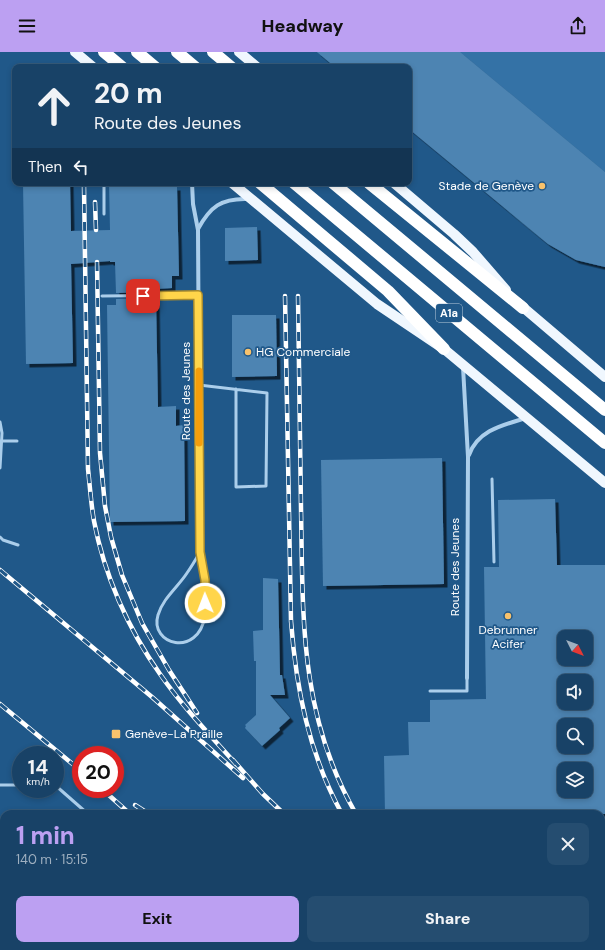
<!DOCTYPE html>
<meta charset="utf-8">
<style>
body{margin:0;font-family:"DM Sans",sans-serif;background:#254d70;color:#f1f3f6;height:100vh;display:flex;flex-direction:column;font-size:15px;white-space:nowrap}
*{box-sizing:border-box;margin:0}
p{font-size:13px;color:#9fb0c0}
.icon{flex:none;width:22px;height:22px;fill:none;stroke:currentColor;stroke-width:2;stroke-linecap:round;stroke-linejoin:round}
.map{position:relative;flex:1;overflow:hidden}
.sheet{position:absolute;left:0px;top:758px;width:605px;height:140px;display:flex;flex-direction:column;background:#184267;border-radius:12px 12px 0 0;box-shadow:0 2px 6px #0003,0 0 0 1px #365b7b}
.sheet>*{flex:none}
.hud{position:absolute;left:12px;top:12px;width:400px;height:122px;border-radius:8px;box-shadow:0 2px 6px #0003,0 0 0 1px #365b7b;background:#184267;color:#f1f3f6;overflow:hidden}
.needle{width:26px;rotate:132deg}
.controls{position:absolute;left:557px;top:578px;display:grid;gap:8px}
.controls a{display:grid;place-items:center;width:36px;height:36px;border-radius:8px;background:#184267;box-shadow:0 2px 6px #0003,0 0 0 1px #365b7b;font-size:20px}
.speed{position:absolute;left:12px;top:694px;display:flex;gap:8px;font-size:20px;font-weight:700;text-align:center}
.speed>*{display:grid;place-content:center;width:52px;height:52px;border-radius:50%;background:#184267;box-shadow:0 2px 6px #0003,0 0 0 1px #365b7b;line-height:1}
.speed small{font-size:10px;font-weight:400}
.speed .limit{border:6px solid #d22;background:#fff;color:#111}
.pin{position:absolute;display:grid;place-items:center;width:34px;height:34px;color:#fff;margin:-17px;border-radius:8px;box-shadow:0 2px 6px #0006}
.me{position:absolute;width:44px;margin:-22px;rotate:359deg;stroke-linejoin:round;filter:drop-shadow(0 0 3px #0008)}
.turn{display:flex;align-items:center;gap:14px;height:84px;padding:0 16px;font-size:18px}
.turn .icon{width:52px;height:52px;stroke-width:2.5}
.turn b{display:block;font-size:28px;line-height:34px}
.then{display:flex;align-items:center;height:38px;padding:0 16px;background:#0003;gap:8px;font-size:15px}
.round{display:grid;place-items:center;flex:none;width:42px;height:42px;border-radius:8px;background:#254d70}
.head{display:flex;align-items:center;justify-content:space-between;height:68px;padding:0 16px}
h1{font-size:24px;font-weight:800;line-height:30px;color:#bca0f2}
.primary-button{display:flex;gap:8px;margin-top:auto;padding:8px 16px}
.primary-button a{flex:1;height:46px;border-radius:8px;background:#bca0f2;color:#111;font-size:16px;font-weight:800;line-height:46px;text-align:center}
.primary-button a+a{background:#254d70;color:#f1f3f6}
header{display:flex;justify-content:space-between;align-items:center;height:52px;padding:0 16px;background:#bca0f2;color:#111;font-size:18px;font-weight:800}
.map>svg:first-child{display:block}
.green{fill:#3472a6}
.building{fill:#4d84b2;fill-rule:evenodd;filter:url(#shadow)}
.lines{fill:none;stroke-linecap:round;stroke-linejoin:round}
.lane{stroke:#abceeb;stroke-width:3}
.street{stroke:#abceeb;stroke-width:4}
.primary{stroke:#f0f7fe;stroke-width:10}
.highway{stroke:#fff;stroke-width:12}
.rail-casing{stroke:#fff;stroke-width:4.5}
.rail{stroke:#205889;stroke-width:3;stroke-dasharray:9;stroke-linecap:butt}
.route-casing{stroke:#a68a30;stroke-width:10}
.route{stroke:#ffd54a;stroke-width:7}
.slow{stroke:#f59e0b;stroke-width:7}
.poi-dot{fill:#f8c26c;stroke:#205889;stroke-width:1.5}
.labels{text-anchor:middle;stroke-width:3.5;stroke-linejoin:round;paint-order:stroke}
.shield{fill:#205889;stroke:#bccddc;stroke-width:1}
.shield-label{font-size:11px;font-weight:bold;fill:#fff}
.poi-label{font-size:12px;fill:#fff;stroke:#205889;text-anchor:start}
.street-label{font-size:12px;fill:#fff;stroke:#205889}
</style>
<header><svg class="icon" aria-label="menu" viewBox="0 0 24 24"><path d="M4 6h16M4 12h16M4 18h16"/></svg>Headway<svg class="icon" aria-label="share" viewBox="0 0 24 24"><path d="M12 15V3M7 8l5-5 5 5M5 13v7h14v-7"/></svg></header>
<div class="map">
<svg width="605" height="898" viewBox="0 0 605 898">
<defs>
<filter id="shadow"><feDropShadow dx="3.5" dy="3.5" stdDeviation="0" flood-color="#0009"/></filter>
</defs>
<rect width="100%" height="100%" fill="#205889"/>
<path class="green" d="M317 0H605V214C559 211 523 171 489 143 463 121 436 99 409 77V15H335Z"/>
<g class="building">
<polygon points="317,0 460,0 605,120 605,215 576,208 548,192 409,77 409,15 335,15"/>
<polygon points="23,131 70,131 71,179 110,178 109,131 170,131 170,135 177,135 179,224 172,224 172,236 156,237 156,240 116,241 115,210 110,210 110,209 71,212 73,311 26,312"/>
<polygon points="257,175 258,208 225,209 225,176"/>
<polygon points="156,246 158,355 176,354 176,374 184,373 185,469 110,470 107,253 116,253 116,247"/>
<polygon points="232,263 276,263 277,324 232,325"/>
<polygon points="442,406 444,532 323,534 321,408"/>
<path d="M555 447 557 513H605V762H385L384 704 409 703 408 670H430V648L486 647 484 515H499L498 448ZM564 585H586V607H564ZM564 629H586V651H564ZM564 673H586V695H564ZM564 717H586V739H564Z"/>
<polygon points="263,526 278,527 280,623 282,623 285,643 270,643 290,666 279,676 280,678 262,694 245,676 246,674 245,673 256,663 256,609 254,609 253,579 263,578"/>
</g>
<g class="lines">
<g class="lane">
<polyline points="104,131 104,162"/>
<polyline points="102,244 198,243"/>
<polyline points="199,333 267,341 266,434 236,435 236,337"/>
<polyline points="0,370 2,381 0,416"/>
<polyline points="1,389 17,389"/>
<polyline points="492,427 494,510"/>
<polyline points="0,485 3,488 18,493"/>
<path d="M200 500C203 516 205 532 205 548 205 553 206 559 205 564 198 606 149 593 158 563 163 546 178 535 187 521 192 514 196 507 200 500Z"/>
<polyline points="205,563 214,568"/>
<polyline points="430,639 467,639 467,626"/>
<polyline points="0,733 21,733"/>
<polyline points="55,733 88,762"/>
<polyline points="186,894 187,898"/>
<polyline points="514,894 514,898"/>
</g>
<g class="street">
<polyline points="192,131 193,152 198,178 200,500"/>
<path d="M198 177C210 155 221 146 248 147"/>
<polyline points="463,315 468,405 467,626"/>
<path d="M469 403C478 378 503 373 526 366"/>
</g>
<g class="primary">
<polyline points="75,0 93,15"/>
<polyline points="239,0 257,15"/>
<polyline points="232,131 377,252 444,297 605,431"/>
<polyline points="394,131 454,182 473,200 506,238"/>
<polyline points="518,251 605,325"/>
</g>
<g class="highway">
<polyline points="104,0 122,15"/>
<polyline points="137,0 155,15"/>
<polyline points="177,0 195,15"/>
<polyline points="213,0 231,15"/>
<polyline points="260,131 388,239 444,297"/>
<polyline points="294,131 605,391"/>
<polyline points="333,131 605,358"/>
<polyline points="369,131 523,256"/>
</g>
<g class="rail-casing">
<g id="rail">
<path d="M84 134 88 417C90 435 91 452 94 469 104 522 128 577 160 622 182 654 210 683 236 712"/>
<polyline points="95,150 96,178"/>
<polyline points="97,210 100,401 105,454 111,485 122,523 142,571 169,618 197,661"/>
<path d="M285 244 291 569C296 637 309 702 342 762"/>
<path d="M298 244C299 315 300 385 301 456 303 565 299 663 356 762"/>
<polyline points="0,518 152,645 243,726"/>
<polyline points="0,652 81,719"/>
<polyline points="233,708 263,742 284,762"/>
<polyline points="102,737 130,762"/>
<polyline points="135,753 149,762"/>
<polyline points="238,894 240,898"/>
<polyline points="250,894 253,898"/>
<polyline points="264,894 267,898"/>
<polyline points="291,894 295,898"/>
<polyline points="331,894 336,898"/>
<polyline points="370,894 374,898"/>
<polyline points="434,894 438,898"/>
<polyline points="449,894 452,898"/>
<polyline points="522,894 523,898"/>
<polyline points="529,894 530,898"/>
</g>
</g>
<use href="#rail" class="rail"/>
</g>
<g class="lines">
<g class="route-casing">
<polyline id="route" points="143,244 198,243 200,500 205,528 205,551"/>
</g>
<use href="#route" class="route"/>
<polyline class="slow" points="199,319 199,391"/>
</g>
<g class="poi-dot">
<circle cx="542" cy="134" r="4"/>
<circle cx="248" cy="300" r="4"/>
<circle cx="508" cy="564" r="4"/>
<rect x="111" y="677" width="10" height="10" rx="2"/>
</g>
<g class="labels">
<rect class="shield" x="436" y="252" width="26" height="18" rx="3"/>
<g class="shield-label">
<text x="449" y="265">A1a</text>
</g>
<g class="poi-label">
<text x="534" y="138" text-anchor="end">Stade de Genève</text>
<text x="256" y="304">HG Commerciale</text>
<text x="508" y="582" text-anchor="middle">Debrunner<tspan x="508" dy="14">Acifer</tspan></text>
<text x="125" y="686">Genève-La Praille</text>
</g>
<g class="street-label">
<text transform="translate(186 339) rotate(-90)" y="4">Route des Jeunes</text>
<text transform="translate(455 515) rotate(-90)" y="4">Route des Jeunes</text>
</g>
</g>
</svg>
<div class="controls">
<a><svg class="needle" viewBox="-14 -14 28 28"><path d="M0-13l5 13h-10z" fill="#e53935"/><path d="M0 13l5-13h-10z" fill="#9fb0c0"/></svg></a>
<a><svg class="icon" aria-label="sound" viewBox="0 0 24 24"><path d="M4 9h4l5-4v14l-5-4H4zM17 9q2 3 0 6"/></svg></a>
<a><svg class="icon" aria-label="search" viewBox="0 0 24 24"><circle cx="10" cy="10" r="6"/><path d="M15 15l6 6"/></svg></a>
<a><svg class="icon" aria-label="layers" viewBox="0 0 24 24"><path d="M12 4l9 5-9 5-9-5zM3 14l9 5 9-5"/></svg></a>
</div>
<div class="speed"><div>14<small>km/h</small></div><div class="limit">20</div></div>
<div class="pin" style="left:143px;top:244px;background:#d93025"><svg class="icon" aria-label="arrive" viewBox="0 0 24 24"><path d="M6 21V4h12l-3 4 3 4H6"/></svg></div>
<svg class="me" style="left:205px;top:551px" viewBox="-20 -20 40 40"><circle r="17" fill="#ffd54a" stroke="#fff" stroke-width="3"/><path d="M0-11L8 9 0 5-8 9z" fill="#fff"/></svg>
<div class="hud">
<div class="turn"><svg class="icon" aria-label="ahead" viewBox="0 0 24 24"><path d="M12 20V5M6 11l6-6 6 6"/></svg><div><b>20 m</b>Route des Jeunes</div></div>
<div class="then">Then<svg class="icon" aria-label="left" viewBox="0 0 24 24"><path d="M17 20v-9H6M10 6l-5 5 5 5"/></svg></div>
</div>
<section class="sheet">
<div class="head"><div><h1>1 min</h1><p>140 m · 15:15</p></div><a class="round"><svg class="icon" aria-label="close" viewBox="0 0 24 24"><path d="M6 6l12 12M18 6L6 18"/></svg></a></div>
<div class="primary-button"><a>Exit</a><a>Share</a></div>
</section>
</div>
